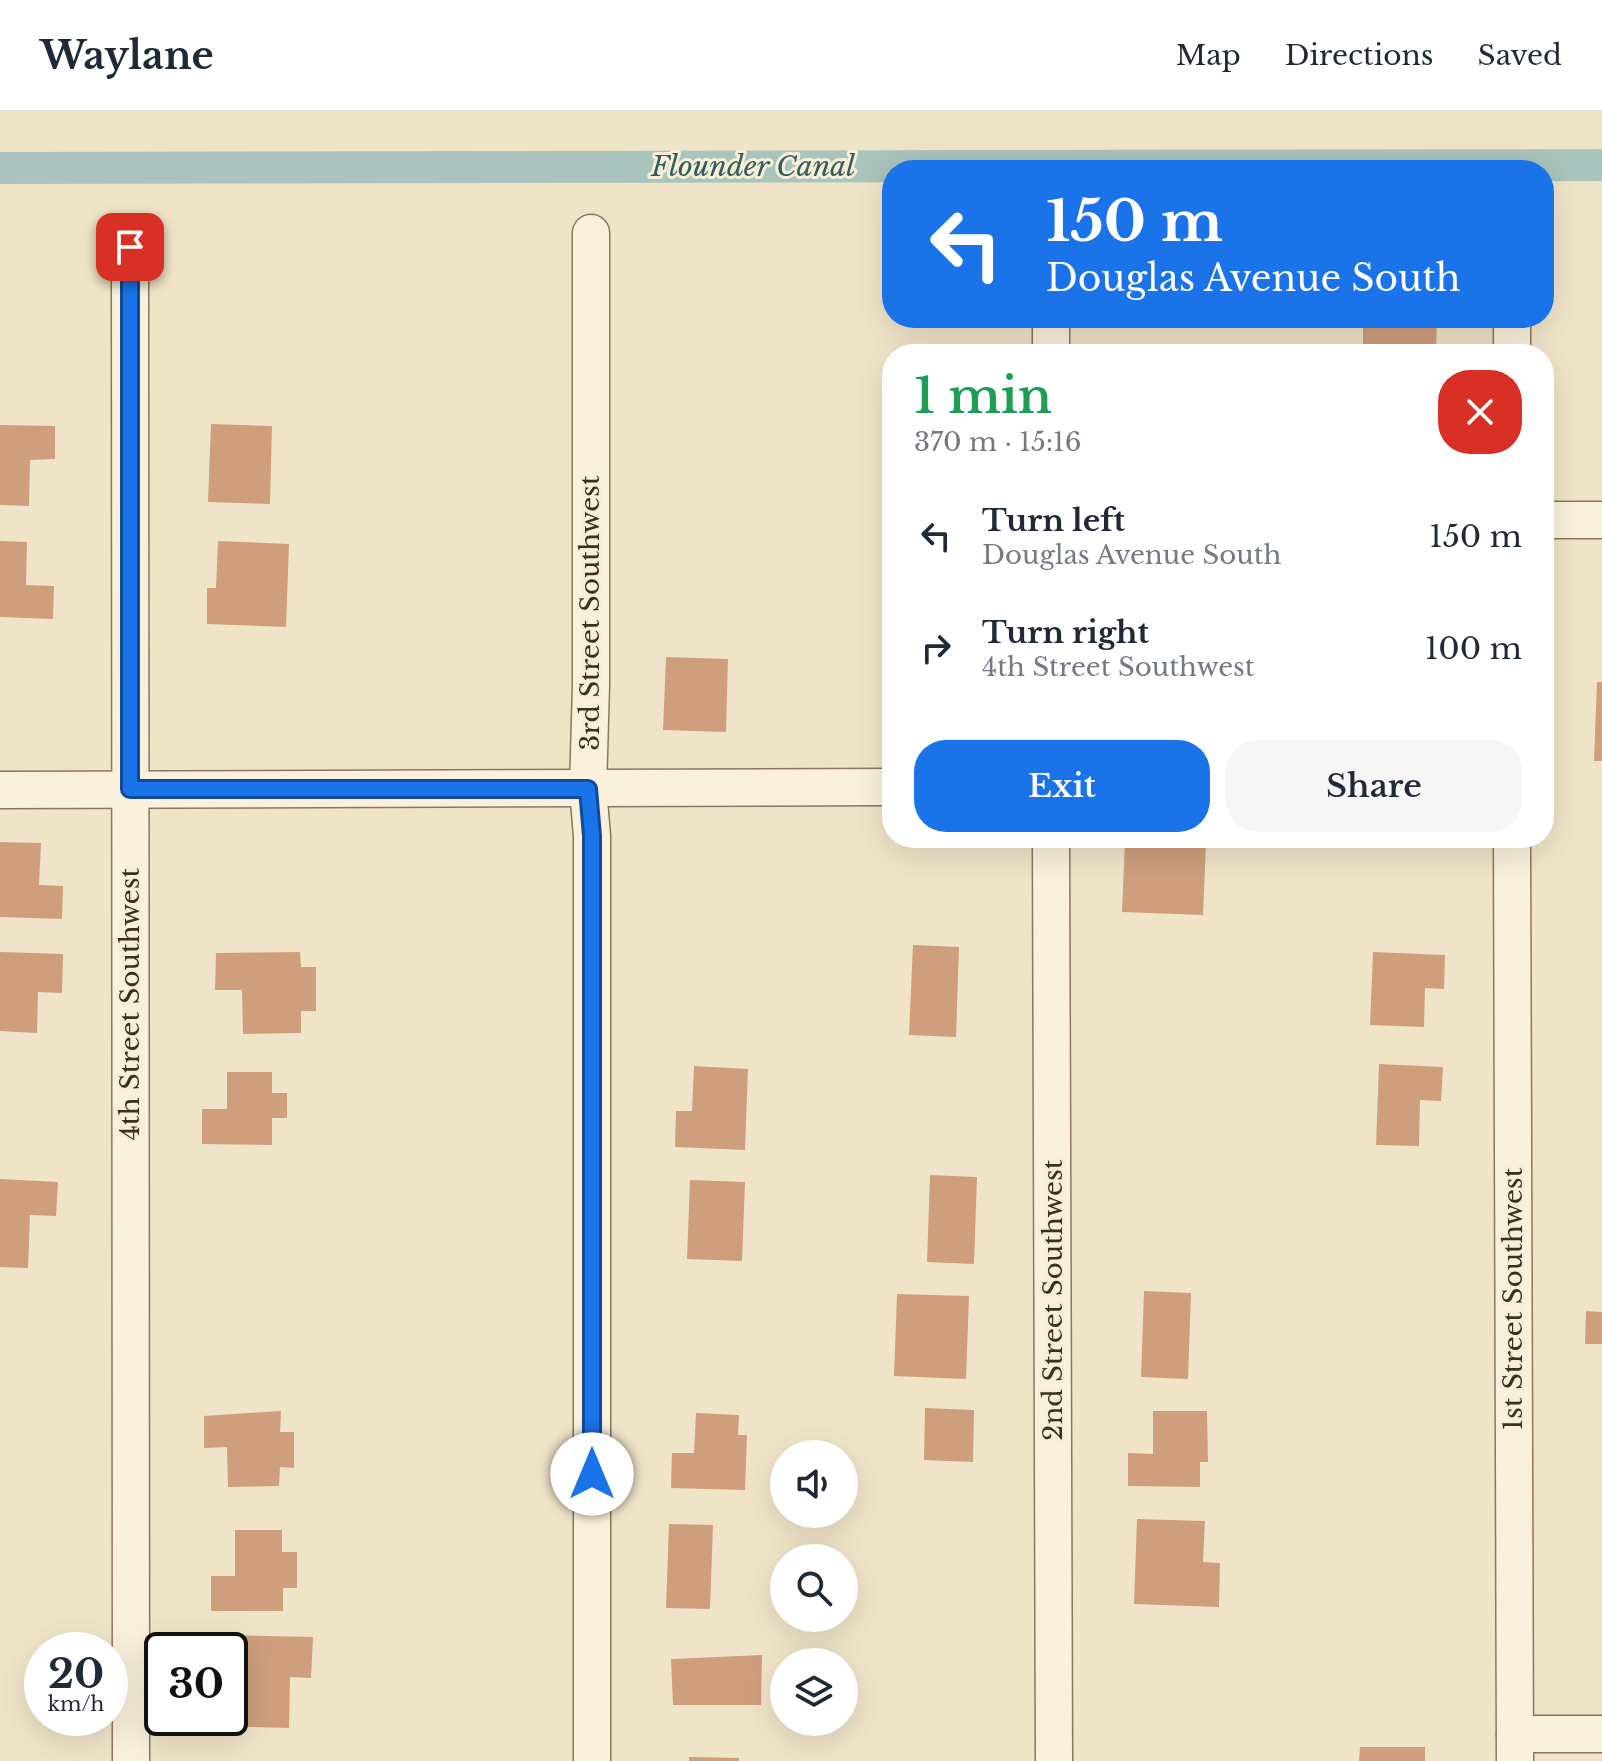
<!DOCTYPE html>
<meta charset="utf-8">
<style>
body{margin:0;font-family:"Libre Baskerville",serif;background:#f6f6f7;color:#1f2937;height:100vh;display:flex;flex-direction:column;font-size:30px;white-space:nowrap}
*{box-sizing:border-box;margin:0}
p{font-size:26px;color:#747a83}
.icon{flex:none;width:44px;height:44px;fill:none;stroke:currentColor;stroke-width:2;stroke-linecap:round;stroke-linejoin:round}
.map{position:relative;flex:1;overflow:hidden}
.sheet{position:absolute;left:882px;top:232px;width:672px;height:504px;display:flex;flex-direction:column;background:#fff;border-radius:32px;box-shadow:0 8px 32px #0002}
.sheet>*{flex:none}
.top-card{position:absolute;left:882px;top:48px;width:672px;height:168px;border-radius:32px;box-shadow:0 8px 32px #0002;background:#1a73e8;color:#fff;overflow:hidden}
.tools{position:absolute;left:770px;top:1328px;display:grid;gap:16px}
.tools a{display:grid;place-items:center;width:88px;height:88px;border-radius:50%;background:#fff;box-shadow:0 8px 32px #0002;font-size:40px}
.speed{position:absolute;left:24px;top:1520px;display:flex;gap:16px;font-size:40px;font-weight:700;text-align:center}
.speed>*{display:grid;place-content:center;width:104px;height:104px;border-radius:50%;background:#fff;box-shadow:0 8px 32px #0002;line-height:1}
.speed small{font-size:20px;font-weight:400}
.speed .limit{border:4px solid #111;border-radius:12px;background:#fff;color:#111}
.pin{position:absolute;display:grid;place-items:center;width:68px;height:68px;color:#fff;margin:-34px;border-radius:16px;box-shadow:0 4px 12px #0006}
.me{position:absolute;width:88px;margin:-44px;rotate:0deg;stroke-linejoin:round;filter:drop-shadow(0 0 6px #0008)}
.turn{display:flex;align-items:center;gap:28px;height:168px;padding:0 32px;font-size:36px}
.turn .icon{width:104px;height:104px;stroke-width:2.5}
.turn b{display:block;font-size:56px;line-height:68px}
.round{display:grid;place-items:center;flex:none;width:84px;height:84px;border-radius:32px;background:#f6f6f7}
.head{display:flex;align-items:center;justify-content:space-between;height:136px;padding:0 32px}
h1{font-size:48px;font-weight:600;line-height:60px;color:#1e9e55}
.action{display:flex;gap:16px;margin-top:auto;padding:16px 32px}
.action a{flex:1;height:92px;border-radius:32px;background:#1a73e8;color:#fff;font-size:32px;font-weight:600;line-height:92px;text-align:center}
.action a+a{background:#f6f6f7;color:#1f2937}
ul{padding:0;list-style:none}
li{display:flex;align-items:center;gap:24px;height:112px;padding:0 32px}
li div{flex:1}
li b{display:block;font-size:30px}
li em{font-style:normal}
header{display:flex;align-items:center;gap:48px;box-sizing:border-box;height:112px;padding:0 40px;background:#fff;border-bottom:2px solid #e0e1e3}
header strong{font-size:38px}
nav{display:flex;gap:44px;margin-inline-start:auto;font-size:28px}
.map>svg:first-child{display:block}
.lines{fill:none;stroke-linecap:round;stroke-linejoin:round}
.canal{stroke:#a9c4bc;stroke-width:32}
.building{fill:#cf9f7d}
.street-casing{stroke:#8d765c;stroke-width:39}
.street{stroke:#faf1dc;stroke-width:36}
.route-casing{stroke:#114b97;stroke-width:20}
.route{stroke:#1a73e8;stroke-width:14}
.labels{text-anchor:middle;stroke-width:6;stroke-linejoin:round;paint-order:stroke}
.street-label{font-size:26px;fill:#3d2e20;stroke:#f7eed8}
.water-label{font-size:28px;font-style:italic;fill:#2f5d5a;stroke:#f7eed8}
</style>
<header>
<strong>Waylane</strong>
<nav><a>Map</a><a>Directions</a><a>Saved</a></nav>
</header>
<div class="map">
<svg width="1602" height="1649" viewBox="0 0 1602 1649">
<rect width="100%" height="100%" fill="#f0e4c8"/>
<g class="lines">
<polyline class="canal" points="0,56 1602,53"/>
</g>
<g class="building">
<polygon points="1351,206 1437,206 1436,242 1363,242 1363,215 1351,215"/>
<polygon points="211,312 272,314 270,392 208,390"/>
<polygon points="0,313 55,314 55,347 30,348 29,394 0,393"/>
<polygon points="0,429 27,430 26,473 54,474 53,507 0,505"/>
<polygon points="218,429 289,432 286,515 207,512 207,476 216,476"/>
<polygon points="666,545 728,547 726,620 663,618"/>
<polygon points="1597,570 1602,570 1602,649 1594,649"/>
<polygon points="1125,728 1206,731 1203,803 1122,800"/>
<polygon points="0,730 41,731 39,773 63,774 62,807 0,805"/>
<polygon points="913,833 959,835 956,925 909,923"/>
<polygon points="0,840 63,842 62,881 38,880 37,921 0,919"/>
<polygon points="300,840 301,855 316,855 316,899 301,899 301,921 243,922 242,878 215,878 216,841"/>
<polygon points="1373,840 1445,843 1444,877 1425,876 1424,915 1370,913"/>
<polygon points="1379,952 1443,955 1441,989 1420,988 1419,1034 1376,1033"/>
<polygon points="694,954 748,957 745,1038 675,1035 676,999 692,999"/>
<polygon points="227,960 272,960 272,981 287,981 287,1006 272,1006 272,1033 202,1032 202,997 227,997"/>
<polygon points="930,1063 977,1065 974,1152 927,1150"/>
<polygon points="0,1067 58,1070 56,1104 30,1103 28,1156 0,1155"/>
<polygon points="690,1068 745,1070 742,1149 687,1147"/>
<polygon points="1144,1179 1191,1181 1188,1267 1141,1265"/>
<polygon points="897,1182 969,1184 966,1267 894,1264"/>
<polygon points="1586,1199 1602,1200 1602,1232 1585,1232"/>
<polygon points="925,1296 974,1298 973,1350 924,1348"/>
<polygon points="281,1299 280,1320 294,1320 294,1356 280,1355 279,1374 228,1375 227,1335 204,1336 204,1304"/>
<polygon points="1153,1299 1207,1299 1208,1350 1200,1350 1200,1375 1128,1374 1128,1341 1153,1342"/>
<polygon points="696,1301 739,1303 738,1323 747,1323 745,1378 671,1376 672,1341 694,1341"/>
<polygon points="1137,1407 1205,1409 1203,1450 1220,1451 1219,1495 1134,1492"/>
<polygon points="669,1412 713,1413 710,1497 666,1496"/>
<polygon points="235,1418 282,1418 282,1440 297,1440 297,1476 283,1476 283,1499 211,1499 211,1464 235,1464"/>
<polygon points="221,1523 313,1525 311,1566 290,1565 289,1616 218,1614 218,1606 230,1606 230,1538 220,1538"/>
<polygon points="762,1543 761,1593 673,1593 671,1547"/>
<polygon points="1360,1635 1425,1635 1425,1649 1359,1649"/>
<polygon points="689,1645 739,1646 739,1649 689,1649"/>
</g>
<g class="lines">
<g class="street-casing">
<g id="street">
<polyline points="591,121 591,573 588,677 592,724 592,1649"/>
<polyline points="130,135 131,1649"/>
<polyline points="1051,206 1051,242"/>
<polyline points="1512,242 1512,206"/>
<polyline points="1544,408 1602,408"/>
<polyline points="0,678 892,675"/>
<polyline points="1051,726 1054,1649"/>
<polyline points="1512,726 1515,1649"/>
<polyline points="1515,1622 1602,1622"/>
</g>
</g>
<use href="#street" class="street"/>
</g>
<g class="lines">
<g class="route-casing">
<polyline id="route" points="130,135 130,677 588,677 592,724 592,1362"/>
</g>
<use href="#route" class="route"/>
</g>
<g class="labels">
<g class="street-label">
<text transform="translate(590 501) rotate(-90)" y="9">3rd Street Southwest</text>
<text transform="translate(130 892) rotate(-90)" y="9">4th Street Southwest</text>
<text transform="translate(1513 1187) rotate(-90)" y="9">1st Street Southwest</text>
<text transform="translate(1053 1188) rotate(-90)" y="9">2nd Street Southwest</text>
</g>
<g class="water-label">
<text x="753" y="64">Flounder Canal</text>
</g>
</g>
</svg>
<div class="tools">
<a><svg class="icon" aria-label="sound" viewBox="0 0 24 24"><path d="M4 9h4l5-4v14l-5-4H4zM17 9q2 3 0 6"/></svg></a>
<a><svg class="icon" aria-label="search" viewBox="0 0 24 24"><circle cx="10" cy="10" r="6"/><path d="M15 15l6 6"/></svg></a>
<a><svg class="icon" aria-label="layers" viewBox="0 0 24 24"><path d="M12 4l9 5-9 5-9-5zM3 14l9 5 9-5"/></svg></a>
</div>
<div class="speed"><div>20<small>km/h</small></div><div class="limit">30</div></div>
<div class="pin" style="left:130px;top:135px;background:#d93025"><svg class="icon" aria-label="arrive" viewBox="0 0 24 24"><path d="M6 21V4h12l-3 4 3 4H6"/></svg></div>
<svg class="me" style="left:592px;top:1362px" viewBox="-20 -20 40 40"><circle r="19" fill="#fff"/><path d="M0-13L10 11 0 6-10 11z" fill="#1a73e8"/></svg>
<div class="top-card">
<div class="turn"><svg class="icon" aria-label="left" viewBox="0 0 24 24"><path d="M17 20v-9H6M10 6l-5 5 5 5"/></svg><div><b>150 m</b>Douglas Avenue South</div></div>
</div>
<section class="sheet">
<div class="head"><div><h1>1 min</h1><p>370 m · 15:16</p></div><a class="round" style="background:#d93025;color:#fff"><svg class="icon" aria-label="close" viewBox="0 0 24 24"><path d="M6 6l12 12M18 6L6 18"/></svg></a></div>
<ul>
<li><svg class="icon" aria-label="left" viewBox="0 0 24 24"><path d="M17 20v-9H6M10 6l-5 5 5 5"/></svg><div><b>Turn left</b><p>Douglas Avenue South</p></div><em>150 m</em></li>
<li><svg class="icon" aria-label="right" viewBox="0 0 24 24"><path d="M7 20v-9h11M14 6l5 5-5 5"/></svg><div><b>Turn right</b><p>4th Street Southwest</p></div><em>100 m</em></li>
</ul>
<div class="action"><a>Exit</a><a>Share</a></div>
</section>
</div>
